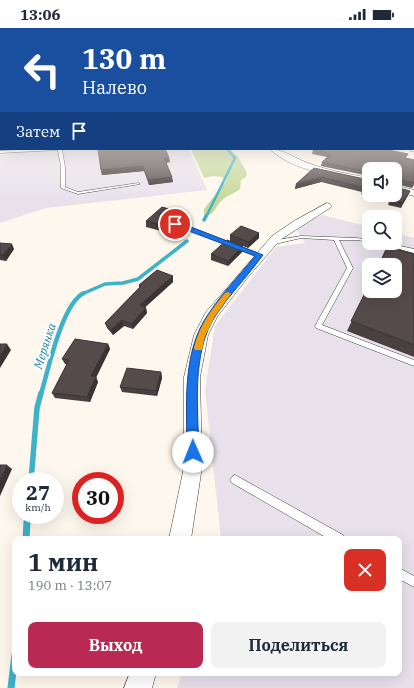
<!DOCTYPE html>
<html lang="ru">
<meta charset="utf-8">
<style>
body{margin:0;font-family:"IBM Plex Serif",serif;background:#f2f2f3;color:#1f2937;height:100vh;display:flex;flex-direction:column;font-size:15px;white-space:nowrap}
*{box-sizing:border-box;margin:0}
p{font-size:13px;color:#747a83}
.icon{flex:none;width:22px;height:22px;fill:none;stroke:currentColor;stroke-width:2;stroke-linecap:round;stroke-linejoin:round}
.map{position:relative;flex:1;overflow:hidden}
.panel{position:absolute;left:12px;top:508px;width:390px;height:140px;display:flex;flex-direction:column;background:#fff;border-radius:8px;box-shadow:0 4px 16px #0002}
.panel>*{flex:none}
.hud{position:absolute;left:0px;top:0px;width:414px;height:122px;box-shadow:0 4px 16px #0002;background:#1a4fa0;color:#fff;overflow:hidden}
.buttons{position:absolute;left:362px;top:134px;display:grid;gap:8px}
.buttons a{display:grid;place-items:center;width:40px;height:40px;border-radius:8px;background:#fff;box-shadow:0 4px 16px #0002;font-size:20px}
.speed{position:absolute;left:12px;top:444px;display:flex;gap:8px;font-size:20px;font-weight:700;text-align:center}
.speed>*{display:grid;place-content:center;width:52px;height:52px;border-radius:50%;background:#fff;box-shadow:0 4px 16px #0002;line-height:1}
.speed small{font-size:10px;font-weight:400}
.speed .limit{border:6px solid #d22;background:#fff;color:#111}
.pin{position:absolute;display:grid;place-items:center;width:34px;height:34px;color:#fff;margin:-17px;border:2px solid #fff;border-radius:50%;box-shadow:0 1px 4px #0007}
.me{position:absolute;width:44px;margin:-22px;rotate:359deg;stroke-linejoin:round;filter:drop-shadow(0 0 3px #0008)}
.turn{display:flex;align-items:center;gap:14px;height:84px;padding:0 16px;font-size:18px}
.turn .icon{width:52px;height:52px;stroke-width:2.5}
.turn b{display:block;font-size:28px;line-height:34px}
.then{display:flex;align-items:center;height:38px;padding:0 16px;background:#0003;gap:8px;font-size:15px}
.round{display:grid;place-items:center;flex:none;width:42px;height:42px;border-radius:8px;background:#f2f2f3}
.summary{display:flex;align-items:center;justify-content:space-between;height:68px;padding:0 16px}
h1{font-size:24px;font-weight:700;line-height:30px}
.primary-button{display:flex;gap:8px;margin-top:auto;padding:8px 16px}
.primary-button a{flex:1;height:46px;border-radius:8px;background:#b92952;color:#fff;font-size:16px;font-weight:700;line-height:46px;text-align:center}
.primary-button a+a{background:#f2f2f3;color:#1f2937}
.status{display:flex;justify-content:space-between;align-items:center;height:28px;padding:0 20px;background:#fff;direction:ltr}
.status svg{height:11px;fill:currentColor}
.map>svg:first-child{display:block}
.industrial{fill:#e8e1ec;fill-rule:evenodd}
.forest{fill:#c4d898}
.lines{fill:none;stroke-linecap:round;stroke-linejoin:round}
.stream-far5{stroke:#3db2c9;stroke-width:2}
.stream-far4{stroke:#3db2c9;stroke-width:2.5}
.stream-far3{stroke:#3db2c9;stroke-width:3.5}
.stream-far2{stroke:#3db2c9;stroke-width:4.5}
.stream-far1{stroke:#3db2c9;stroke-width:5.5}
.stream{stroke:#3db2c9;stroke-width:7}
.lane-casing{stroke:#404040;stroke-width:1}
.street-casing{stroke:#404040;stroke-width:1}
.lane{fill:#fff;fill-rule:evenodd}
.street{fill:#fff;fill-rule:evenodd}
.wall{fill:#494040}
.shaded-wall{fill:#3c3434}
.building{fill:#554b4a;stroke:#3c3434}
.route{fill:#1a73e8;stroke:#114b97}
.slow{fill:#f59e0b}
.labels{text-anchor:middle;stroke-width:4;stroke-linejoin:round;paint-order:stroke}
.water-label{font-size:12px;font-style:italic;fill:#1a819b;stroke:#fff}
</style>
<div class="status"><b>13:06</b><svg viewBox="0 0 49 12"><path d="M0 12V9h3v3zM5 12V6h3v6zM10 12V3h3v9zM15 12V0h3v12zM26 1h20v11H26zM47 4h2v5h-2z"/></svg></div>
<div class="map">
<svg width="414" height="660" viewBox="0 0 414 660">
<rect width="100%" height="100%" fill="#fef7ed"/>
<g class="industrial">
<polygon points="0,121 56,121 57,123 67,121 189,121 207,162 46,180 0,195"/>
<path d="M322 187 369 199V215H395V205L414 210V660H177L182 645H399V511H221L205 362 215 298 276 219 305 215 295 200ZM369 237H395V263H369Z"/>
</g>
<path class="forest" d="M191 121H230L238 129 247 145 246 149 241 152 240 161C235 165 231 166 226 169 217 174 216 185 206 189L204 186V181L226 153 222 149 213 148 204 150Z"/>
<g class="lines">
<polyline class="stream-far5" points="227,121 234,129"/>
<polyline class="stream-far4" points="206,189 235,130 233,128"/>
<g class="stream-far3">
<polyline points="204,192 206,188"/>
<polyline points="82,266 105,256 123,255 138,251 187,213"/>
</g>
<path class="stream-far2" d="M41 366C48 343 62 275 84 265"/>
<g class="stream-far1">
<polyline points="31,453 37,380 41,365"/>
<polyline points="27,495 28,487"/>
</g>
<g class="stream">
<polyline points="26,511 27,494"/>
<polyline points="11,660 15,627"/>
</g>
<g class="lane-casing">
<g id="lane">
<rect x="413" y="107" width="1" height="2"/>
<polygon points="37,121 62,121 65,139 65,159 78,164 138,155 140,156 78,166 61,160 61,139 58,122 0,125 0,123"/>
<polygon points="173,194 177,194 263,227 260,229 258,228 173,196"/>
<polygon points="301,208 357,210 369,212 369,214 357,212 339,212 353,240 322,297 414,332 414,338 316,300 315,298 347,240 334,212 301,210 271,217 268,215 271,213"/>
<polygon points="378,215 387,215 414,221 414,225"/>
<polygon points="235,447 343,507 344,511 329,511 232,455 230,452 232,449"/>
<polygon points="399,540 414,548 414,559 399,551"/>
</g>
</g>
<g class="street-casing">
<g id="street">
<polygon points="413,119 414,123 410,123 409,121 413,121"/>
<path d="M270 121C284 121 297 132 311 136 330 143 350 146 369 150V156C340 149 291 143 270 121Z"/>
<polygon points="395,157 414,162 414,168 395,163"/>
<polygon points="327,175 330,176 332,178 330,180 280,212 248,249 217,289 208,307 200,349 202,439 191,511 169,511 184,439 184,349 194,307 206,284 272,208 294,193"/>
<polygon points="130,645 156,645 152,660 124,660"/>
</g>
</g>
<use href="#lane" class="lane"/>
<use href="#street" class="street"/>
</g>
<g class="wall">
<polygon points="313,122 406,130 414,132 414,157 412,160 396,156 396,159 410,163 401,180 388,177 389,174 361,166 362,164 321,154 295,161 296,156 314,140 369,152 369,167 395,167 369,141 369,148 321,138 322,134 327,129 312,126"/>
<polygon points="169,130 170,134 166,135 173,154 149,157 144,143 102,147 101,142"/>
<polygon points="177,188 161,203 146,199 146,193"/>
<polygon points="259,205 259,210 248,220 230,213 230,207"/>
<polygon points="0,215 14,221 6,233 0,232"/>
<polygon points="242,224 228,238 211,232 211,226"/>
<polygon points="414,226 414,329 347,303 369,257"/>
<polygon points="173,248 173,254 145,279 146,280 147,285 133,301 124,298 113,307 107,300 105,295 139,260 139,257"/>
<polygon points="108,316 110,321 96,349 98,354 90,374 55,370 52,365 67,336 65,336 62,331"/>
<polygon points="161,344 162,350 157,368 122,364 120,359"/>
</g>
<g class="shaded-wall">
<polygon points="164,130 169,130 170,134 164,135"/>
<polygon points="143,138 144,143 102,147 101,142"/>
<polygon points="172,149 173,154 149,157 148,152"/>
<polygon points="322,149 321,154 295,161 296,156"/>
<polygon points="176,183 177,188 161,203 160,197"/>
<polygon points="259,205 259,210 248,220 249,214"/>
<polygon points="12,216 14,221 6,233 3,227"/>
<polygon points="243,218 242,224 228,238 228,233"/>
<polygon points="173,248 173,254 141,283 140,277"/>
<polygon points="146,280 147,285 133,301 131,296"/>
<polygon points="122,292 124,298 113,307 111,302"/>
<polygon points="7,316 11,322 0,340 0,328"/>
<polygon points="108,316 110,321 94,354 91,348"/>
<polygon points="161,344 162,350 157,368 156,363"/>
<polygon points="96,349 98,354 90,374 87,369"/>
<polygon points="7,437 12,441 0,468 0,452"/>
</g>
<g class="building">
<polygon points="98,121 165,121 169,130 164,130 172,149 148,152 143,138 101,142"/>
<polygon points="314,121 383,121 408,126 405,130 414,132 414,155 396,151 396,159 410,163 403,175 390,172 391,169 382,167 395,167 395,141 369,141 369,144 322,134 332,126 313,122"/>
<polygon points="314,140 369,152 369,163 363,162 365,160 322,149 296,156"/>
<polygon points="162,179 176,183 160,197 146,193"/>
<polygon points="241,198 259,205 249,214 230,207"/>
<polygon points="227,212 243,218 228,233 211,226"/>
<polygon points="0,215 12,216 3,227 0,227"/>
<polygon points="387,219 414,226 414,317 351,293 369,257 369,263 395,263 395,237 379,237"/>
<polygon points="157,242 173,248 140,277 146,280 131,296 122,292 111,302 105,295 141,258 139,257"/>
<polygon points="75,311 108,316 91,348 96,349 87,369 52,365 69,332 62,331"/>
<polygon points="0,316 7,316 0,328"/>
<polygon points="127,340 161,344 156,363 120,359"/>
<polygon points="0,437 7,437 0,452"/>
</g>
<linearGradient id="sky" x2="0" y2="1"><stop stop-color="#93caed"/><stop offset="0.47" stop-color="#fffbf7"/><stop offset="1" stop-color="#fffbf7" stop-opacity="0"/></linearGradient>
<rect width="414" height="174" fill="url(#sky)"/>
<path class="route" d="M173 194H178L263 227C248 248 230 266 216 287 191 324 198 382 199 424L197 428 193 430 189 428 187 424C187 379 181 324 209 285 222 265 240 247 255 228L173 197Z"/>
<path class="slow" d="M228 264 231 266 215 288 205 308 202 322H195L194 320C199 298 211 282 225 265Z"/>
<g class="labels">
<g class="water-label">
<text transform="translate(45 318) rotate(-72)" y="4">Мерянка</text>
</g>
</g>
</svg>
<div class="buttons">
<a><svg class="icon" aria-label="sound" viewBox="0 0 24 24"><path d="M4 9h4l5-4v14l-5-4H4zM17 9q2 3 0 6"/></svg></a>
<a><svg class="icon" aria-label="search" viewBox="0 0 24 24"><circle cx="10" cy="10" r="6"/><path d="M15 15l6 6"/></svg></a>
<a><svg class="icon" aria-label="layers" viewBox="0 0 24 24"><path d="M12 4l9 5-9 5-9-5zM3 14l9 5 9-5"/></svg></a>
</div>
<div class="speed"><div>27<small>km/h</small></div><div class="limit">30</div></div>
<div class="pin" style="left:175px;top:196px;background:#d93025"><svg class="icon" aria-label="arrive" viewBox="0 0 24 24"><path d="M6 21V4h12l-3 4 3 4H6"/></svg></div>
<svg class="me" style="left:193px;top:424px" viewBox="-20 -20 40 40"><circle r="19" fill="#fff"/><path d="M0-13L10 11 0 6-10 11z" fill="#1a73e8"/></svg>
<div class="hud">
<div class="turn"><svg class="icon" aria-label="left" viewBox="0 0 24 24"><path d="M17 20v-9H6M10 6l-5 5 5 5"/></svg><div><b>130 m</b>Налево</div></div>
<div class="then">Затем<svg class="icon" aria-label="arrive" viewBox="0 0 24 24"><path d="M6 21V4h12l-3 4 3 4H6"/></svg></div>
</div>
<section class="panel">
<div class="summary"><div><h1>1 мин</h1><p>190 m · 13:07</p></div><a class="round" style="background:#d93025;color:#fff"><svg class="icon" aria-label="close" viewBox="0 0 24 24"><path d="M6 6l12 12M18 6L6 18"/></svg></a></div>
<div class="primary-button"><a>Выход</a><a>Поделиться</a></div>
</section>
</div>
